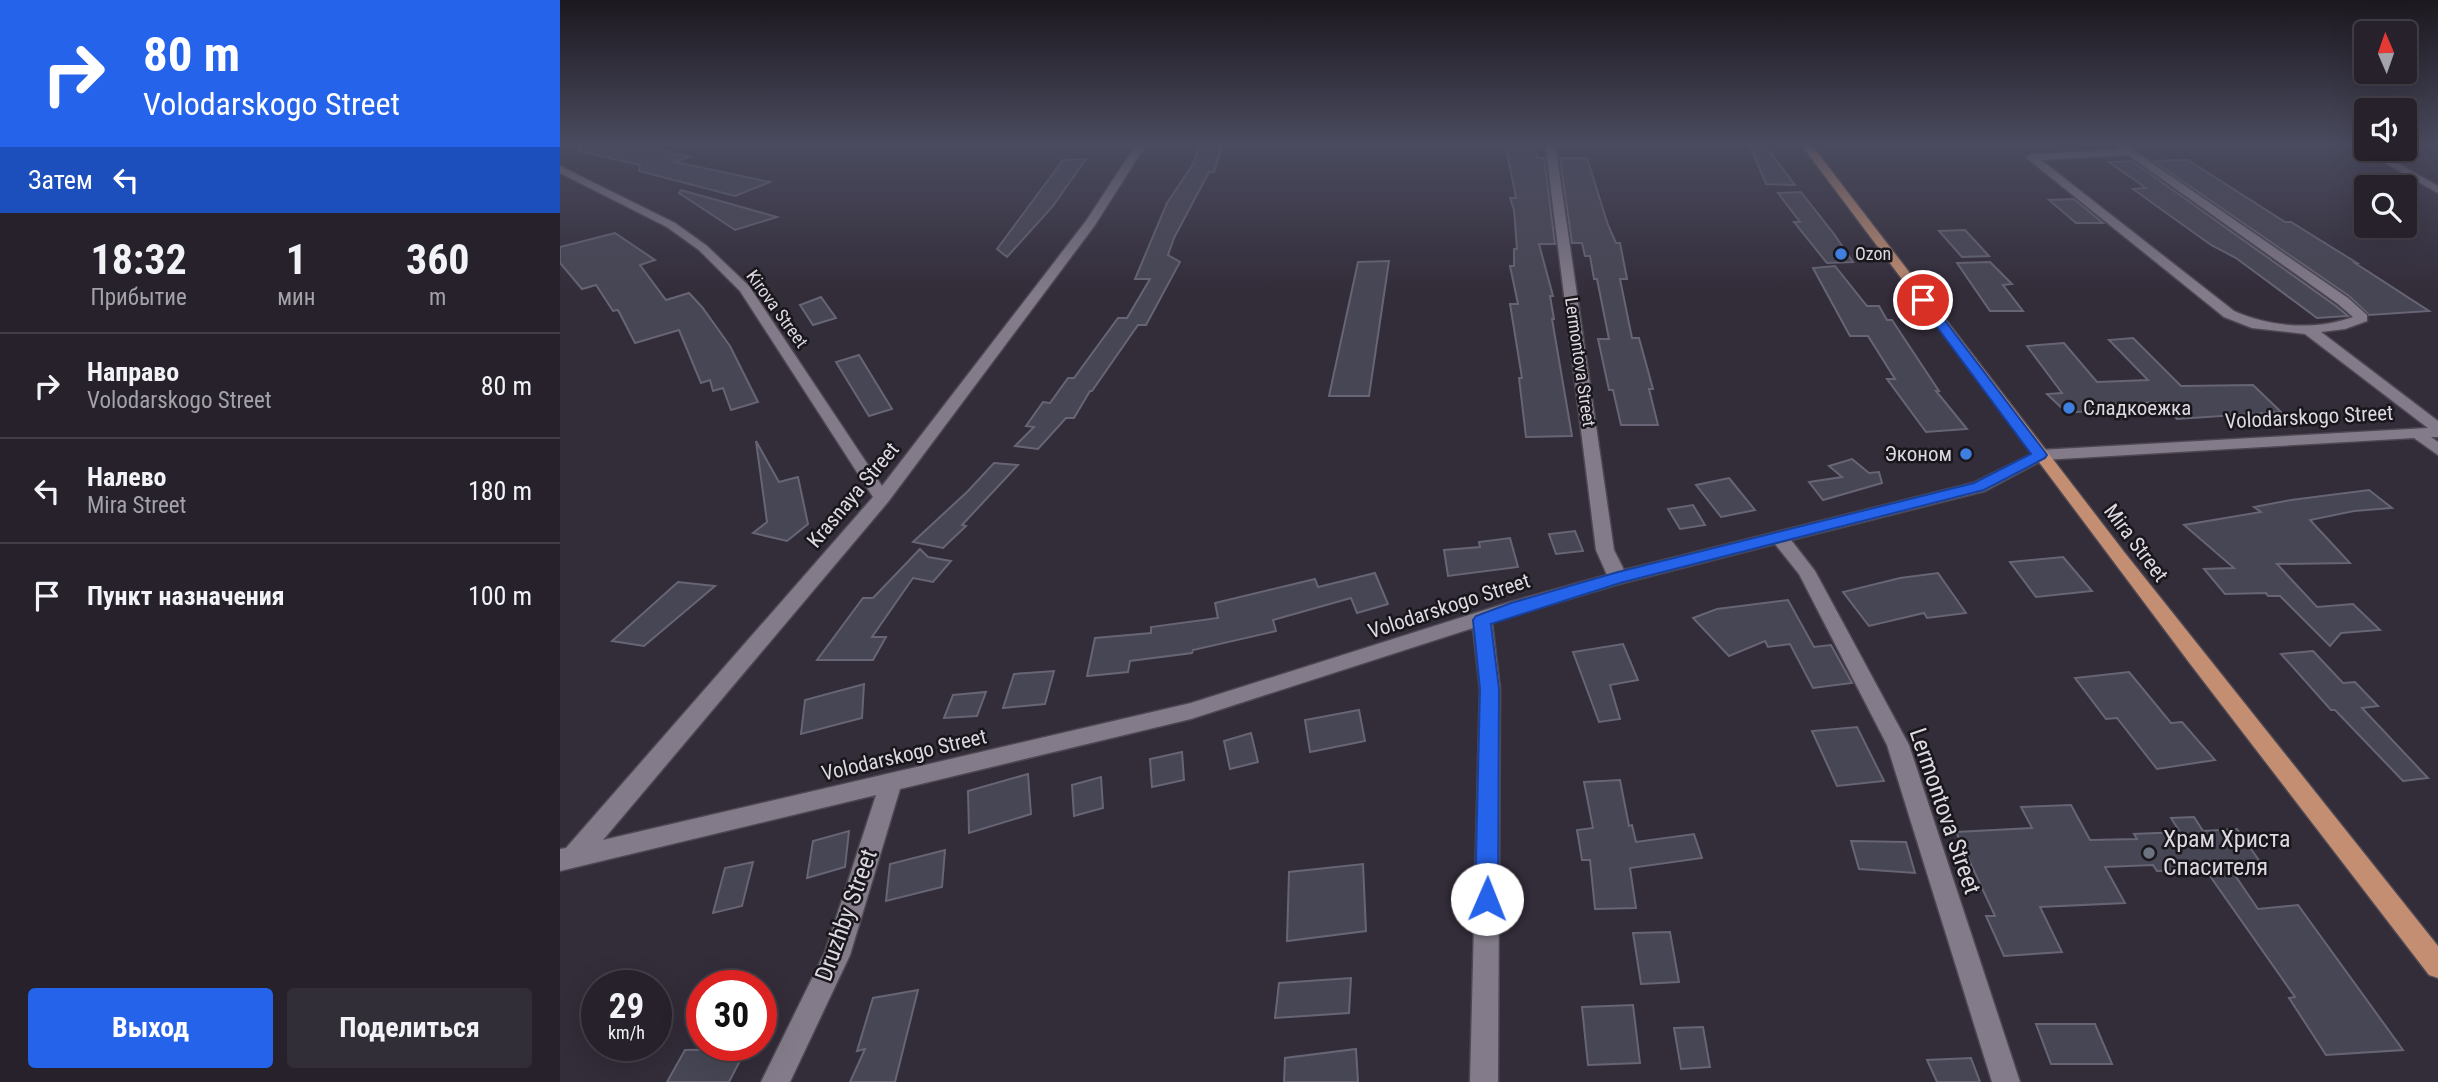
<!DOCTYPE html>
<html lang="ru">
<meta charset="utf-8">
<style>
body{margin:0;font-family:"Roboto Condensed",sans-serif;background:#322e37;color:#f1f3f6;height:100vh;display:flex;flex-direction:column;font-size:26px;white-space:nowrap}
*{box-sizing:border-box;margin:0}
p{font-size:23px;color:#a4a3a9}
.icon{flex:none;width:38px;height:38px;fill:none;stroke:currentColor;stroke-width:2;stroke-linecap:round;stroke-linejoin:round}
.map{position:relative;flex:1;overflow:hidden}
.side{display:flex;flex-direction:column;background:#26212b;width:560px}
.side>*{flex:none}
.hud{background:#2563eb;color:#fff;overflow:hidden}
.needle{width:46px;rotate:358deg}
.buttons{position:absolute;left:1794px;top:21px;display:grid;gap:14px}
.buttons a{display:grid;place-items:center;width:63px;height:63px;border-radius:7px;background:#26212b;box-shadow:0 7px 28px #0002,0 0 0 2px #423e47;font-size:35px}
.speed{position:absolute;left:21px;top:970px;display:flex;gap:14px;font-size:35px;font-weight:700;text-align:center}
.speed>*{display:grid;place-content:center;width:91px;height:91px;border-radius:50%;background:#26212b;box-shadow:0 7px 28px #0002,0 0 0 2px #423e47;line-height:1}
.speed small{font-size:18px;font-weight:400}
.speed .limit{border:10px solid #d22;background:#fff;color:#111}
.pin{position:absolute;display:grid;place-items:center;width:60px;height:60px;color:#fff;margin:-30px;border:4px solid #fff;border-radius:50%;box-shadow:0 2px 7px #0007}
.me{position:absolute;width:77px;margin:-38px;rotate:1deg;stroke-linejoin:round;filter:drop-shadow(0 0 5px #0008)}
.turn{display:flex;align-items:center;gap:24px;height:147px;padding:0 28px;font-size:32px}
.turn .icon{width:91px;height:91px;stroke-width:2.5}
.turn b{display:block;font-size:49px;line-height:60px}
.then{display:flex;align-items:center;height:66px;padding:0 28px;background:#0003;gap:14px;font-size:26px}
.eta{display:flex;justify-content:space-evenly;align-items:center;height:119px;text-align:center}
.eta b{font-size:42px;font-weight:700;line-height:49px}
.action{display:flex;gap:14px;margin-top:auto;padding:14px 28px}
.action a{flex:1;height:80px;border-radius:7px;background:#2563eb;color:#fff;font-size:28px;font-weight:700;line-height:80px;text-align:center}
.action a+a{background:#322e37;color:#f1f3f6}
ul{padding:0;list-style:none}
li{display:flex;align-items:center;gap:21px;height:105px;padding:0 28px;border-top:2px solid #423e47}
li div{flex:1}
li b{display:block;font-size:26px}
li em{font-style:normal}
main{display:flex;flex:1;min-height:0}
.map>svg:first-child{display:block}
.building{fill:#474654;stroke:#676575;stroke-width:2}
.lines{fill:none;stroke-linecap:round;stroke-linejoin:round}
.minor-casing{stroke:#4d4752;stroke-width:3}
.major-casing{stroke:#4d4752;stroke-width:3}
.minor{fill:#837b8a;fill-rule:evenodd}
.major{fill:#c38e71;fill-rule:evenodd}
.route{fill:#2563eb;stroke:#184099;stroke-width:2}
.shop-dot{fill:#3f7fe0;stroke:#19161c;stroke-width:2.5}
.worship-dot{fill:#6b7280;stroke:#19161c;stroke-width:2.5}
.labels{text-anchor:middle;stroke-width:5;stroke-linejoin:round;paint-order:stroke}
.far-poi-label{font-size:18px;fill:#ddd9e1;stroke:#19161c;text-anchor:start}
.far-street-label{font-size:18px;fill:#ddd9e1;stroke:#19161c}
.poi-label{font-size:21px;fill:#ddd9e1;stroke:#19161c;text-anchor:start}
.street-label{font-size:21px;fill:#ddd9e1;stroke:#19161c}
.near-street-label{font-size:24px;fill:#ddd9e1;stroke:#19161c}
.near-poi-label{font-size:24px;fill:#ddd9e1;stroke:#19161c;text-anchor:start}
</style>
<main>
<section class="side">
<div class="hud">
<div class="turn"><svg class="icon" aria-label="right" viewBox="0 0 24 24"><path d="M7 20v-9h11M14 6l5 5-5 5"/></svg><div><b>80 m</b>Volodarskogo Street</div></div>
<div class="then">Затем<svg class="icon" aria-label="left" viewBox="0 0 24 24"><path d="M17 20v-9H6M10 6l-5 5 5 5"/></svg></div>
</div>
<div class="eta">
<div><b>18:32</b><p>Прибытие</p></div>
<div><b>1</b><p>мин</p></div>
<div><b>360</b><p>m</p></div>
</div>
<ul>
<li><svg class="icon" aria-label="right" viewBox="0 0 24 24"><path d="M7 20v-9h11M14 6l5 5-5 5"/></svg><div><b>Направо</b><p>Volodarskogo Street</p></div><em>80 m</em></li>
<li><svg class="icon" aria-label="left" viewBox="0 0 24 24"><path d="M17 20v-9H6M10 6l-5 5 5 5"/></svg><div><b>Налево</b><p>Mira Street</p></div><em>180 m</em></li>
<li><svg class="icon" aria-label="arrive" viewBox="0 0 24 24"><path d="M6 21V4h12l-3 4 3 4H6"/></svg><div><b>Пункт назначения</b></div><em>100 m</em></li>
</ul>
<div class="action"><a>Выход</a><a>Поделиться</a></div>
</section>
<div class="map">
<svg width="1878" height="1082" viewBox="0 0 1878 1082">
<rect width="100%" height="100%" fill="#332c39"/>
<g class="building">
<polygon points="20,143 72,143 129,157 115,162 210,182 175,196 79,171 80,165 19,151"/>
<polygon points="640,143 663,143 654,172 649,172 614,238 608,255 620,262 586,325 578,325 532,391 530,391 514,418 506,418 478,449 455,446 474,427 466,426 483,402 490,403 508,378 514,378 558,318 567,318 590,279 575,279 607,203 633,164"/>
<polygon points="1189,143 1203,143 1235,185 1206,184"/>
<polygon points="946,147 975,147 977,158 984,158 995,244 979,244 993,296 990,296 994,319 992,319 1012,436 966,437 959,378 962,378 950,304 958,304 950,266 954,266 954,249 957,249 954,210 950,198 956,198"/>
<polygon points="1000,158 1027,158 1048,225 1056,243 1060,243 1067,279 1060,279 1072,338 1079,338 1093,389 1089,389 1098,425 1061,425 1053,390 1049,390 1038,339 1049,339 1037,279 1034,279 1030,256 1025,256 1022,243 1012,243"/>
<polygon points="526,159 493,206 447,257 437,249 503,160"/>
<polygon points="1628,160 1725,222 1731,222 1797,263 1795,263 1869,311 1809,315 1789,296 1593,161"/>
<polygon points="1572,161 1776,306 1788,316 1757,318 1676,258 1651,245 1573,189 1586,188 1549,162"/>
<polygon points="121,190 217,217 175,230 119,193"/>
<polygon points="1241,192 1274,234 1293,262 1267,263 1234,222 1240,222 1218,193"/>
<polygon points="1514,199 1543,223 1516,223 1489,200"/>
<polygon points="1405,230 1429,256 1402,257 1379,231"/>
<polygon points="55,233 95,260 80,265 106,300 129,293 142,307 170,346 198,402 171,410 163,388 153,391 150,380 141,383 119,330 75,343 58,310 53,311 36,285 22,289 0,263 0,247"/>
<polygon points="829,261 809,396 769,396 798,262"/>
<polygon points="1430,262 1452,284 1443,285 1463,311 1430,311 1397,263"/>
<polygon points="1275,266 1307,306 1319,306 1327,320 1332,320 1379,391 1376,391 1407,429 1366,432 1327,379 1335,379 1308,336 1290,336 1253,268"/>
<polygon points="261,297 276,318 253,325 240,305"/>
<polygon points="1573,338 1621,386 1693,385 1721,412 1617,419 1601,402 1532,405 1538,410 1507,413 1487,394 1502,393 1467,346 1504,343 1537,382 1588,380 1549,340"/>
<polygon points="299,355 332,409 309,416 276,362"/>
<polygon points="196,441 219,482 238,477 248,524 227,541 193,533 207,522"/>
<polygon points="1292,459 1309,473 1319,472 1322,483 1263,500 1249,482 1282,477 1269,466"/>
<polygon points="434,463 458,465 402,525 406,526 383,548 353,542 408,491"/>
<polygon points="1169,478 1195,510 1161,517 1136,485"/>
<polygon points="1809,490 1832,508 1794,511 1750,520 1790,563 1717,564 1757,607 1793,604 1820,630 1781,633 1770,646 1720,596 1708,596 1706,593 1665,594 1644,569 1674,568 1624,525 1701,512 1694,507 1731,500"/>
<polygon points="1133,505 1145,525 1120,529 1108,509"/>
<polygon points="1015,531 1023,551 996,554 989,534"/>
<polygon points="950,538 958,567 888,576 884,550 920,547 919,542"/>
<polygon points="360,549 368,557 391,561 373,582 353,578 312,637 326,637 313,660 257,660 303,598 313,598"/>
<polygon points="1503,557 1532,591 1476,597 1450,562"/>
<polygon points="815,573 828,604 797,613 791,598 713,620 716,631 633,650 632,653 570,661 568,672 527,676 535,638 591,633 591,627 658,618 655,603 755,579 758,587"/>
<polygon points="1378,573 1406,613 1367,618 1364,613 1309,626 1283,592 1340,578"/>
<polygon points="118,582 155,586 84,646 52,641"/>
<polygon points="1228,600 1254,647 1271,645 1292,683 1253,688 1230,644 1208,647 1205,641 1169,656 1133,618 1157,609"/>
<polygon points="1063,644 1078,680 1050,685 1060,719 1039,722 1013,652"/>
<polygon points="1753,651 1783,683 1795,682 1818,706 1802,708 1868,778 1843,781 1775,710 1771,710 1721,654"/>
<polygon points="494,671 485,704 443,708 454,674"/>
<polygon points="1569,672 1611,723 1622,722 1655,760 1597,769 1557,718 1546,719 1515,678"/>
<polygon points="304,684 302,718 241,734 245,700"/>
<polygon points="426,692 417,716 384,718 393,695"/>
<polygon points="799,710 805,741 750,752 745,720"/>
<polygon points="1297,727 1324,781 1277,786 1252,731"/>
<polygon points="691,733 698,762 670,769 664,741"/>
<polygon points="622,752 624,780 592,787 590,759"/>
<polygon points="468,774 471,814 409,833 408,791"/>
<polygon points="541,777 543,808 514,816 512,785"/>
<polygon points="1060,780 1069,826 1072,825 1076,842 1134,834 1142,858 1070,868 1076,908 1035,909 1030,860 1022,860 1017,830 1033,828 1024,782"/>
<polygon points="1511,805 1530,840 1577,839 1574,834 1620,832 1611,818 1634,817 1643,831 1677,829 1703,866 1670,868 1698,909 1738,905 1843,1050 1766,1055 1729,998 1735,997 1645,869 1597,871 1593,865 1545,867 1565,903 1480,907 1502,952 1444,956 1426,916 1435,916 1396,832 1472,828 1461,807"/>
<polygon points="289,831 285,867 247,878 253,841"/>
<polygon points="1291,841 1346,842 1355,873 1299,869"/>
<polygon points="385,850 382,887 326,901 330,864"/>
<polygon points="193,862 182,906 153,913 165,868"/>
<polygon points="803,864 806,931 727,941 729,872"/>
<polygon points="1110,932 1119,982 1081,984 1073,933"/>
<polygon points="791,978 789,1013 715,1018 719,983"/>
<polygon points="358,990 335,1082 290,1082 305,1049 297,1051 313,998"/>
<polygon points="1073,1005 1080,1063 1028,1065 1022,1007"/>
<polygon points="1476,1024 1535,1024 1552,1064 1491,1064"/>
<polygon points="1143,1027 1150,1067 1121,1069 1114,1028"/>
<polygon points="186,1049 169,1082 107,1082 125,1050"/>
<polygon points="796,1049 798,1082 724,1082 725,1058"/>
<polygon points="1411,1058 1420,1082 1377,1082 1367,1060"/>
</g>
<g class="lines">
<g class="minor-casing">
<g id="minor">
<path d="M577 143H587L535 225 328 502 43 840 631 703 950 602 1047 575 1036 550 985 143H995L1054 550 1064 570 1413 483 1480 450 1868 428 1745 334 1692 328 1664 317 1468 159 1467 157 1472 154 1560 150 1552 143H1563L1788 298 1807 315V321L1785 329 1761 332 1878 421V437H1871L1878 442V455L1854 438 1483 460 1425 491 1231 540 1255 571 1349 745 1460 1082H1432L1327 745 1239 574 1215 544 1059 584 932 622 940 689 938 1082H910L920 689 913 628 631 719 340 789 290 955 230 1082H201L265 952 316 795 0 871V849L6 848 313 497 180 291 139 250 107 227 0 173V166L115 223 147 246 189 286 322 486 526 221ZM1568 155 1778 304 1793 317C1755 331 1710 327 1674 311L1481 160Z"/>
<polygon points="1790,143 1802,143 1806,149 1812,149 1878,186 1878,193"/>
</g>
</g>
<g class="major-casing">
<polygon id="major" points="1240,143 1250,143 1565,553 1878,946 1878,978 1869,975 1631,665"/>
</g>
<use href="#minor" class="minor"/>
<use href="#major" class="major"/>
</g>
<linearGradient id="sky" x2="0" y2="1"><stop stop-color="#1c181f"/><stop offset="0.49" stop-color="#4a4b5f"/><stop offset="1" stop-color="#4a4b5f" stop-opacity="0"/></linearGradient>
<rect width="1878" height="294" fill="url(#sky)"/>
<polygon class="route" points="1363,296 1367,297 1485,452 1487,455 1485,458 1424,490 1060,583 931,624 939,689 938,899 935,906 927,909 919,906 915,899 920,689 913,620 916,616 951,603 1058,572 1414,483 1471,454 1357,300"/>
<g class="shop-dot">
<circle cx="1281" cy="254" r="7"/>
<circle cx="1509" cy="408" r="7"/>
<circle cx="1406" cy="454" r="7"/>
</g>
<circle class="worship-dot" cx="1589" cy="853" r="7"/>
<g class="labels">
<g class="far-poi-label">
<text x="1295" y="260">Ozon</text>
</g>
<g class="far-street-label">
<text transform="translate(217 309) rotate(54)" y="6">Kirova Street</text>
<text transform="translate(1020 362) rotate(82)" y="6">Lermontova Street</text>
</g>
<g class="poi-label">
<text x="1523" y="415">Сладкоежка</text>
<text x="1392" y="461" text-anchor="end">Эконом</text>
</g>
<g class="street-label">
<text transform="translate(1749 417) rotate(-3)" y="7">Volodarskogo Street</text>
<text transform="translate(293 495) rotate(-50)" y="7">Krasnaya Street</text>
<text transform="translate(1576 543) rotate(53)" y="7">Mira Street</text>
<text transform="translate(889 606) rotate(-18)" y="7">Volodarskogo Street</text>
<text transform="translate(344 755) rotate(-13)" y="7">Volodarskogo Street</text>
</g>
<g class="near-street-label">
<text transform="translate(1385 811) rotate(71)" y="8">Lermontova Street</text>
<text transform="translate(286 915) rotate(-70)" y="8">Druzhby Street</text>
</g>
<g class="near-poi-label">
<text x="1603" y="847">Храм Христа<tspan x="1603" dy="28">Спасителя</tspan></text>
</g>
</g>
</svg>
<div class="buttons">
<a><svg class="needle" viewBox="-14 -14 28 28"><path d="M0-13l5 13h-10z" fill="#e53935"/><path d="M0 13l5-13h-10z" fill="#a4a3a9"/></svg></a>
<a><svg class="icon" aria-label="sound" viewBox="0 0 24 24"><path d="M4 9h4l5-4v14l-5-4H4zM17 9q2 3 0 6"/></svg></a>
<a><svg class="icon" aria-label="search" viewBox="0 0 24 24"><circle cx="10" cy="10" r="6"/><path d="M15 15l6 6"/></svg></a>
</div>
<div class="speed"><div>29<small>km/h</small></div><div class="limit">30</div></div>
<div class="pin" style="left:1363px;top:300px;background:#d93025"><svg class="icon" aria-label="arrive" viewBox="0 0 24 24"><path d="M6 21V4h12l-3 4 3 4H6"/></svg></div>
<svg class="me" style="left:927px;top:899px" viewBox="-20 -20 40 40"><circle r="19" fill="#fff"/><path d="M0-13L10 11 0 6-10 11z" fill="#2563eb"/></svg>
</div>
</main>
